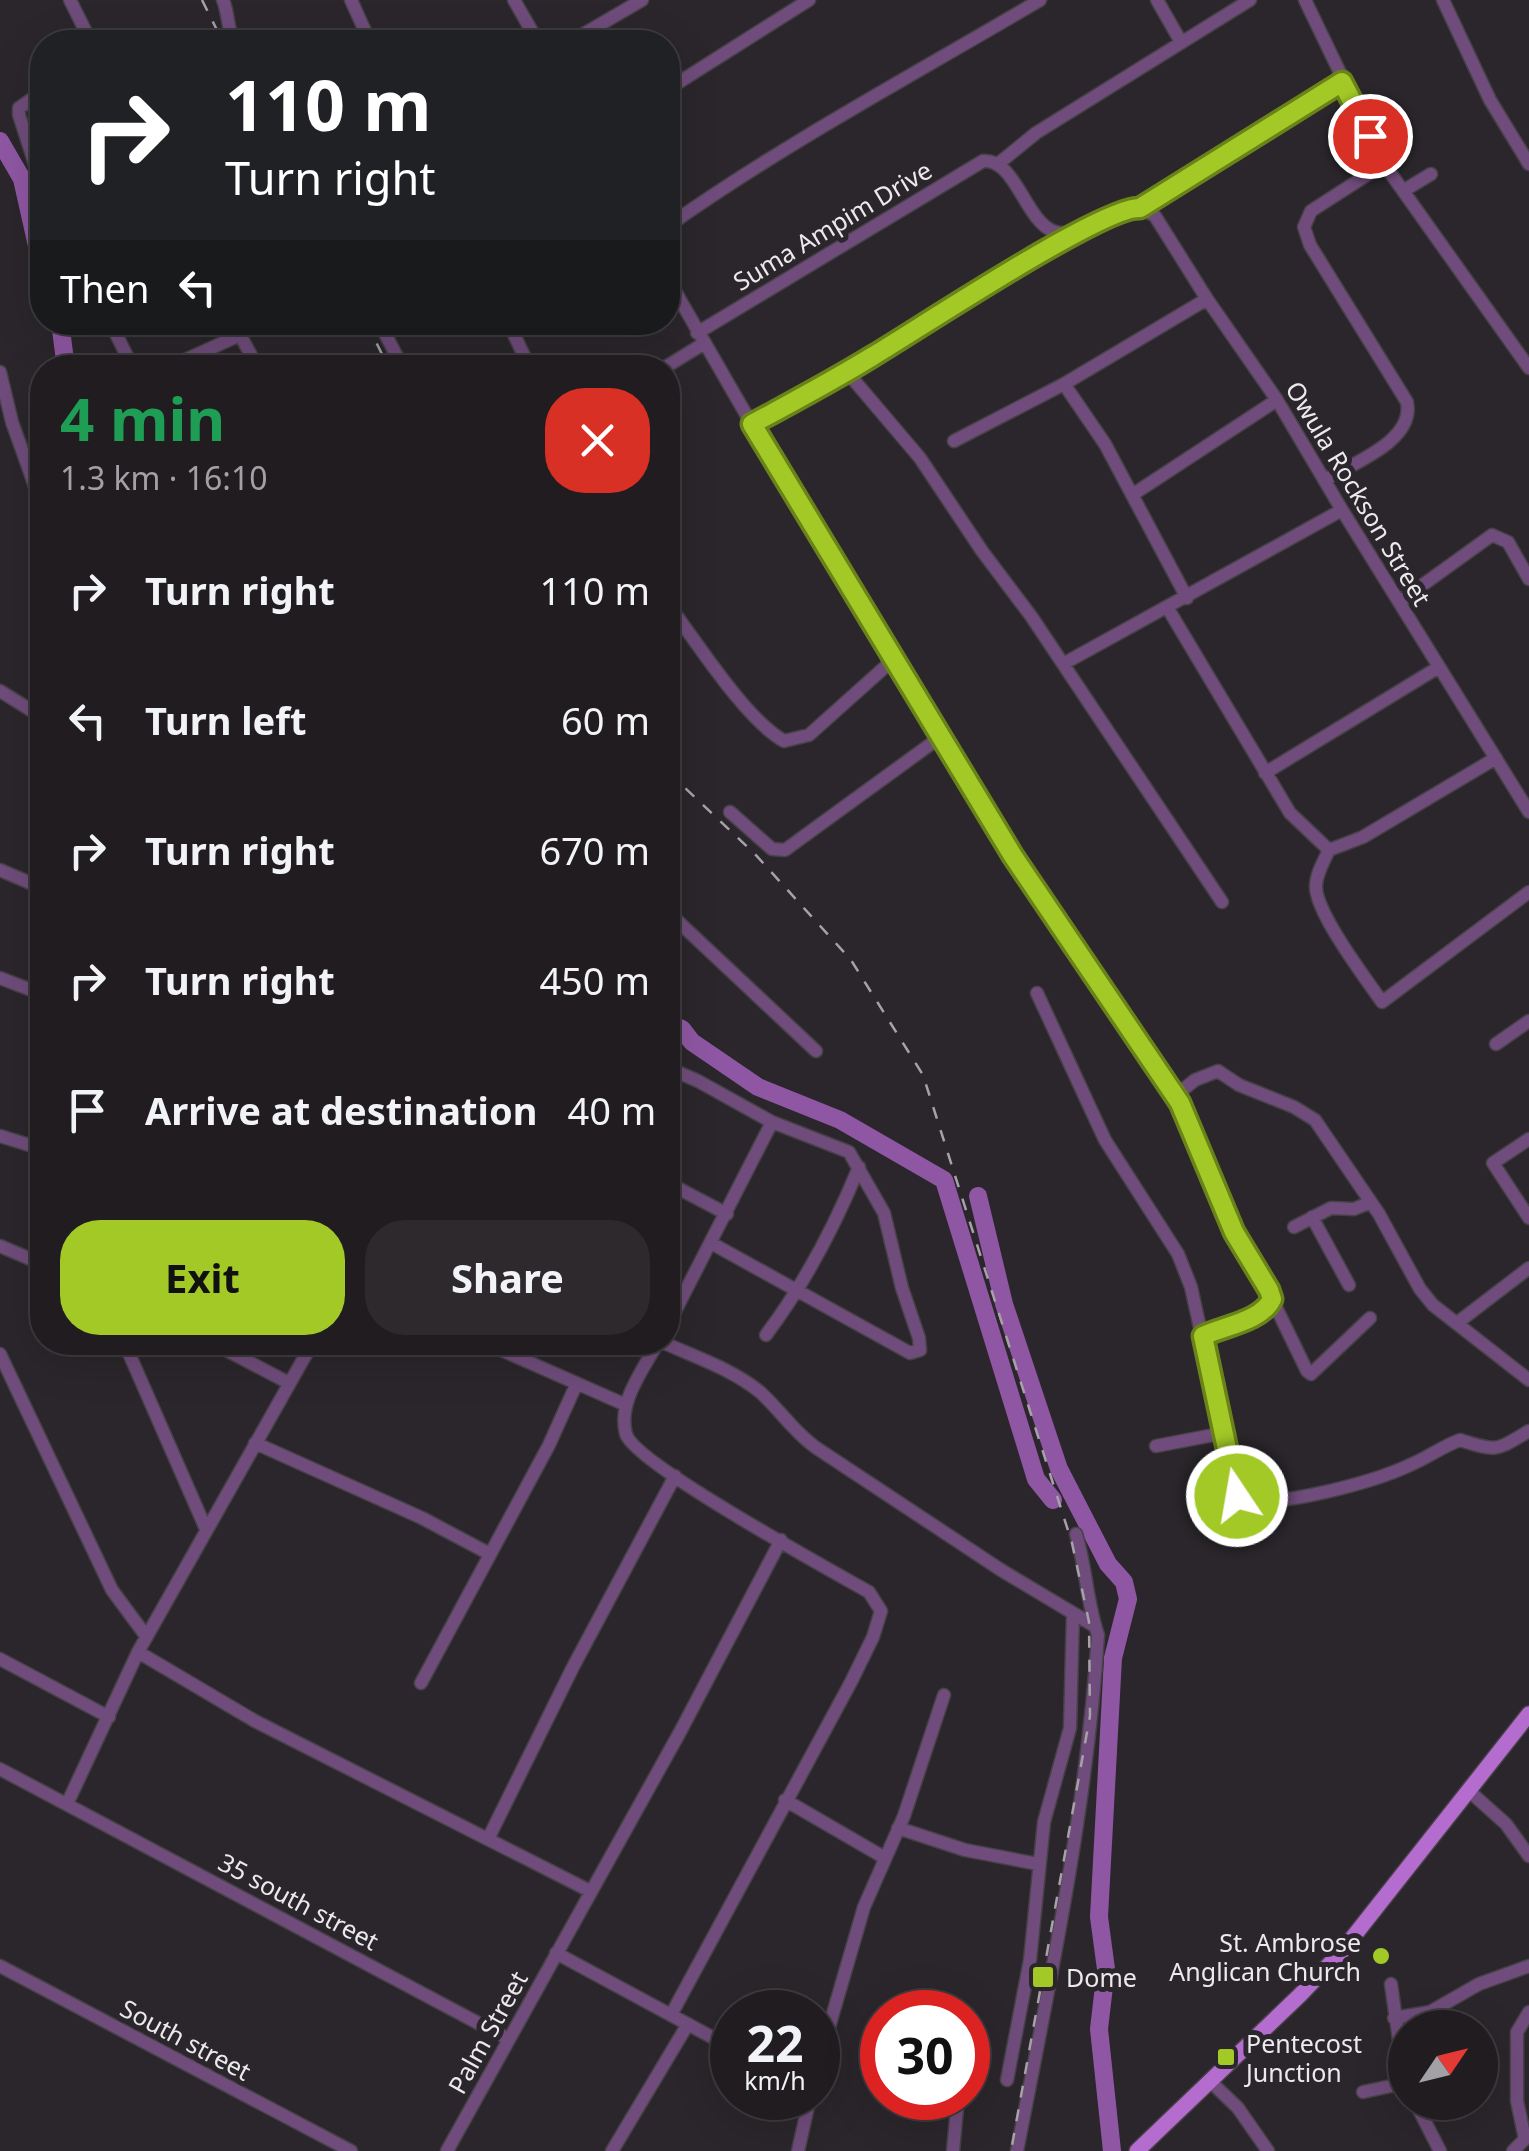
<!DOCTYPE html>
<meta charset="utf-8">
<style>
body{margin:0;font-family:"Noto Sans",sans-serif;background:#2d292d;color:#f1f3f6;height:100vh;display:flex;flex-direction:column;font-size:38px;white-space:nowrap}
*{box-sizing:border-box;margin:0}
p{font-size:32px;color:#a2a1a5}
.icon{flex:none;width:55px;height:55px;fill:none;stroke:currentColor;stroke-width:2;stroke-linecap:round;stroke-linejoin:round}
.map{position:relative;flex:1;overflow:hidden}
.sheet{position:absolute;left:30px;top:355px;width:650px;height:1000px;display:flex;flex-direction:column;background:#201c20;border-radius:40px;box-shadow:0 10px 40px #0002,0 0 0 2px #3d3a3e}
.sheet>*{flex:none}
.hud{position:absolute;left:30px;top:30px;width:650px;height:305px;border-radius:40px;box-shadow:0 10px 40px #0002,0 0 0 2px #3d3a3e;background:#202124;color:#fff;overflow:hidden}
.needle{width:65px;rotate:55deg}
.controls{position:absolute;left:1388px;top:2010px;display:grid;gap:20px}
.controls a{display:grid;place-items:center;width:110px;height:110px;border-radius:50%;background:#201c20;box-shadow:0 10px 40px #0002,0 0 0 2px #3d3a3e;font-size:50px}
.speed{position:absolute;left:710px;top:1990px;display:flex;gap:20px;font-size:50px;font-weight:700;text-align:center}
.speed>*{display:grid;place-content:center;width:130px;height:130px;border-radius:50%;background:#201c20;box-shadow:0 10px 40px #0002,0 0 0 2px #3d3a3e;line-height:1}
.speed small{font-size:25px;font-weight:400}
.speed .limit{border:15px solid #d22;background:#fff;color:#111}
.pin{position:absolute;display:grid;place-items:center;width:85px;height:85px;color:#fff;margin:-42px;border:5px solid #fff;border-radius:50%;box-shadow:0 2px 10px #0007}
.me{position:absolute;width:110px;margin:-55px;rotate:348deg;stroke-linejoin:round;filter:drop-shadow(0 0 8px #0008)}
.turn{display:flex;align-items:center;gap:35px;height:210px;padding:0 30px;font-size:45px}
.turn .icon{width:130px;height:130px;stroke-width:2.5}
.turn b{display:block;font-size:70px;line-height:85px}
.then{display:flex;align-items:center;height:95px;padding:0 30px;background:#0003;gap:20px;font-size:38px}
.round{display:grid;place-items:center;flex:none;width:105px;height:105px;border-radius:40px;background:#2d292d}
.head{display:flex;align-items:center;justify-content:space-between;height:170px;padding:0 30px}
h1{font-size:60px;font-weight:700;line-height:75px;color:#1e9e55}
.primary-button{display:flex;gap:20px;margin-top:auto;padding:20px 30px}
.primary-button a{flex:1;height:115px;border-radius:40px;background:#a3c927;color:#111;font-size:40px;font-weight:700;line-height:115px;text-align:center}
.primary-button a+a{background:#2d292d;color:#f1f3f6}
ul{padding:0;list-style:none}
li{display:flex;align-items:center;gap:30px;height:130px;padding:0 30px}
li div{flex:1}
li b{display:block;font-size:38px}
li em{font-style:normal}
.map>svg:first-child{display:block}
</style>
<div class="map">
<svg width="1529" height="2151" viewBox="0 0 1529 2151">
<rect width="100%" height="100%" fill="#2a262b"/>
<g fill="none" stroke-linecap="round" stroke-linejoin="round">
<path stroke="#8f57a3" stroke-width="2.5" d="M1069 1505 1075 1497"/>
<path stroke="#8f57a3" stroke-width="18" d="M0 141 22 179 42 268
M60 322 66 368
M668 1023 682 1029 692 1042 758 1087 840 1120 944 1180 1036 1479 1053 1500
M978 1196 1004 1304 1059 1469 1108 1564 1124 1582 1128 1599 1113 1658 1099 1917 1106 1969 1099 2029 1112 2151"/>
<defs>
<path id="minor" d="M70 0 91 42
M223 0C229 15 227 28 234 42
M351 0 370 42
M514 0 538 42
M1157 0 1181 42
M1305 0 1384 164 1529 368
M1443 0 1490 100 1529 164
M570 42 642 0
M673 86 809 0
M42 92 19 108V115L42 186
M998 164 1036 133 1250 0
M1403 191 1431 174
M1140 208 1155 216 1207 299 1277 400 1342 510 1529 812
M668 226C787 142 915 74 1040 0
M668 279 785 482 895 658 939 738 1013 856 1180 1103 1234 1232 1254 1261 1272 1299C1261 1321 1224 1326 1203 1336
M110 322 133 368
M233 322 258 368
M379 322 403 368
M508 322 530 368
M697 333 983 161C1015 158 1025 220 1053 231 1060 234 1068 234 1076 234
M167 368 240 335
M664 368 703 344
M0 372 12 422 42 506
M847 372 920 458 982 551 1031 616 1222 902
M1064 384 1105 444 1187 598
M753 424 847 372 1076 234 1119 210 1140 208 1342 82
M954 441 1064 384 1207 299
M1325 480C1353 463 1415 441 1407 402L1310 245 1304 227 1311 211 1384 164
M1132 495 1277 400
M1399 602 1492 535 1508 542 1529 579
M668 604C696 641 745 719 784 741L809 735 895 658
M1167 607 1290 813 1329 850 1363 837 1496 758
M1063 664 1342 510
M0 691 42 717
M1265 773 1439 667
M730 812 772 849 785 850 939 738
M1329 850C1324 861 1316 874 1316 886 1315 912 1366 979 1382 1002L1529 892
M0 870 42 888
M668 912 816 1051
M0 978 42 994
M1037 993 1105 1140 1178 1254 1191 1287 1235 1486 1240 1500C1278 1508 1374 1482 1410 1465 1427 1458 1443 1446 1460 1440 1498 1452 1495 1451 1529 1431
M1496 1044 1529 1021
M668 1068 698 1081 772 1122 849 1152 884 1213 902 1288 919 1338 920 1350 910 1353 711 1243
M1175 1096 1195 1080 1218 1071 1239 1085 1294 1107 1315 1120 1379 1214 1420 1289 1433 1305 1529 1380
M0 1136 42 1149
M1529 1139 1493 1163 1529 1218
M668 1183 727 1214
M1312 1217 1349 1285
M1294 1227 1331 1208 1354 1209 1371 1202
M0 1246 42 1264
M1272 1299 1307 1371 1311 1374 1370 1318
M1457 1323 1529 1268
M668 1325 772 1122
M766 1335C805 1283 834 1228 859 1167
M124 1342 206 1529
M211 1342 289 1383
M483 1342 626 1405
M658 1342C644 1369 617 1402 626 1434 634 1463 832 1571 869 1592L881 1611 873 1637 851 1682 671 2015
M662 1342C695 1357 732 1369 760 1392 780 1410 793 1431 815 1447L1001 1570 1093 1625
M0 1354 112 1590 146 1636
M255 1443 422 1518 488 1553
M1156 1446 1224 1433
M138 1652 255 1721 590 1891
M0 1659 109 1717
M421 1683 549 1445 576 1385
M0 1769 508 2039
M1468 1790 1506 1824 1529 1856
M785 1800 885 1858
M67 1804 138 1652 313 1342
M898 1828 965 1850 1038 1864
M489 1837 573 1667 675 1476
M556 1953 732 2048
M0 1966 351 2151
M1391 1984 1405 2082
M1394 2018 1430 2012 1479 1984 1529 1966
M818 2065 864 1907 904 1816 944 1695
M1007 2080 1030 1960 1044 1822 1070 1728 1073 1613
M1211 2082 1238 2108 1268 2151
M1363 2092 1405 2083
M1415 2102 1440 2151
M447 2151 680 1732 781 1540
M612 2151 688 2024
M798 2151 810 2098
M953 2151 958 2098
M1017 2151C1050 1981 1087 1808 1098 1635 1087 1603 1086 1567 1076 1534
M1513 2151 1525 2139 1517 2101V2032L1529 2012"/>
<path id="major" d="M1137 2151 1300 1995 1342 1951 1529 1714"/>
</defs>
<use href="#minor" stroke="#454146" stroke-width="15"/>
<use href="#major" stroke="#454146" stroke-width="18"/>
<use href="#minor" stroke="#6f4c7b" stroke-width="12"/>
<use href="#major" stroke="#b56ccf" stroke-width="15"/>
<path stroke="#a6a2a7" stroke-width="2.5" stroke-dasharray="12 12" stroke-linecap="butt" d="M202 0 223 42
M366 322 389 368
M668 772 754 853 851 960 923 1075 1072 1543 1089 1622 1090 1716 1011 2151"/>
</g>
<g fill="none" stroke-linecap="round" stroke-linejoin="round">
<defs>
<path id="route" d="M1237 1496 1203 1336C1224 1326 1262 1321 1272 1299L1269 1290 1234 1232 1180 1103 1013 856 752 424C793 402 834 380 873 356 917 330 1103 206 1140 208L1342 82 1370 136"/>
</defs>
<use href="#route" stroke="#6a8319" stroke-width="25"/>
<use href="#route" stroke="#a3c927" stroke-width="18"/>
</g>
<g fill="#a3c927" stroke="#2a262b" stroke-width="4">
<circle cx="1381" cy="1956" r="10"/>
<rect x="1031" y="1965" width="24" height="24" rx="5"/>
<rect x="1216" y="2047" width="20" height="20" rx="5"/>
</g>
<g text-anchor="middle" dominant-baseline="central" stroke-width="10" stroke-linejoin="round" paint-order="stroke">
<g font-size="25" fill="#ece9ed" stroke="#2a262b">
<text transform="translate(832 225) rotate(-31)">Suma Ampim Drive</text>
<text transform="translate(1359 493) rotate(59)">Owula Rockson Street</text>
<text transform="translate(299 1901) rotate(28)">35 south street</text>
<text transform="translate(487 2032) rotate(-61)">Palm Street</text>
<text transform="translate(186 2039) rotate(28)">South street</text>
</g>
<g font-size="25" fill="#ece9ed" stroke="#2a262b" text-anchor="start">
<text x="1361" y="1942" text-anchor="end">St. Ambrose<tspan x="1361" dy="29">Anglican Church</tspan></text>
<text x="1066" y="1977">Dome</text>
<text x="1246" y="2043">Pentecost<tspan x="1246" dy="29">Junction</tspan></text>
</g>
</g>
</svg>
<div class="controls">
<a><svg class="needle" viewBox="-14 -14 28 28"><path d="M0-13l5 13h-10z" fill="#e53935"/><path d="M0 13l5-13h-10z" fill="#a2a1a5"/></svg></a>
</div>
<div class="speed"><div>22<small>km/h</small></div><div class="limit">30</div></div>
<div class="pin" style="left:1370px;top:136px;background:#d93025"><svg class="icon" aria-label="arrive" viewBox="0 0 24 24"><path d="M6 21V4h12l-3 4 3 4H6"/></svg></div>
<svg class="me" style="left:1237px;top:1496px" viewBox="-20 -20 40 40"><circle r="17" fill="#a3c927" stroke="#fff" stroke-width="3"/><path d="M0-11L8 9 0 5-8 9z" fill="#fff"/></svg>
<div class="hud">
<div class="turn"><svg class="icon" aria-label="right" viewBox="0 0 24 24"><path d="M7 20v-9h11M14 6l5 5-5 5"/></svg><div><b>110 m</b>Turn right</div></div>
<div class="then">Then<svg class="icon" aria-label="left" viewBox="0 0 24 24"><path d="M17 20v-9H6M10 6l-5 5 5 5"/></svg></div>
</div>
<section class="sheet">
<div class="head"><div><h1>4 min</h1><p>1.3 km · 16:10</p></div><a class="round" style="background:#d93025;color:#fff"><svg class="icon" aria-label="close" viewBox="0 0 24 24"><path d="M6 6l12 12M18 6L6 18"/></svg></a></div>
<ul>
<li><svg class="icon" aria-label="right" viewBox="0 0 24 24"><path d="M7 20v-9h11M14 6l5 5-5 5"/></svg><div><b>Turn right</b></div><em>110 m</em></li>
<li><svg class="icon" aria-label="left" viewBox="0 0 24 24"><path d="M17 20v-9H6M10 6l-5 5 5 5"/></svg><div><b>Turn left</b></div><em>60 m</em></li>
<li><svg class="icon" aria-label="right" viewBox="0 0 24 24"><path d="M7 20v-9h11M14 6l5 5-5 5"/></svg><div><b>Turn right</b></div><em>670 m</em></li>
<li><svg class="icon" aria-label="right" viewBox="0 0 24 24"><path d="M7 20v-9h11M14 6l5 5-5 5"/></svg><div><b>Turn right</b></div><em>450 m</em></li>
<li><svg class="icon" aria-label="arrive" viewBox="0 0 24 24"><path d="M6 21V4h12l-3 4 3 4H6"/></svg><div><b>Arrive at destination</b></div><em>40 m</em></li>
</ul>
<div class="primary-button"><a>Exit</a><a>Share</a></div>
</section>
</div>
